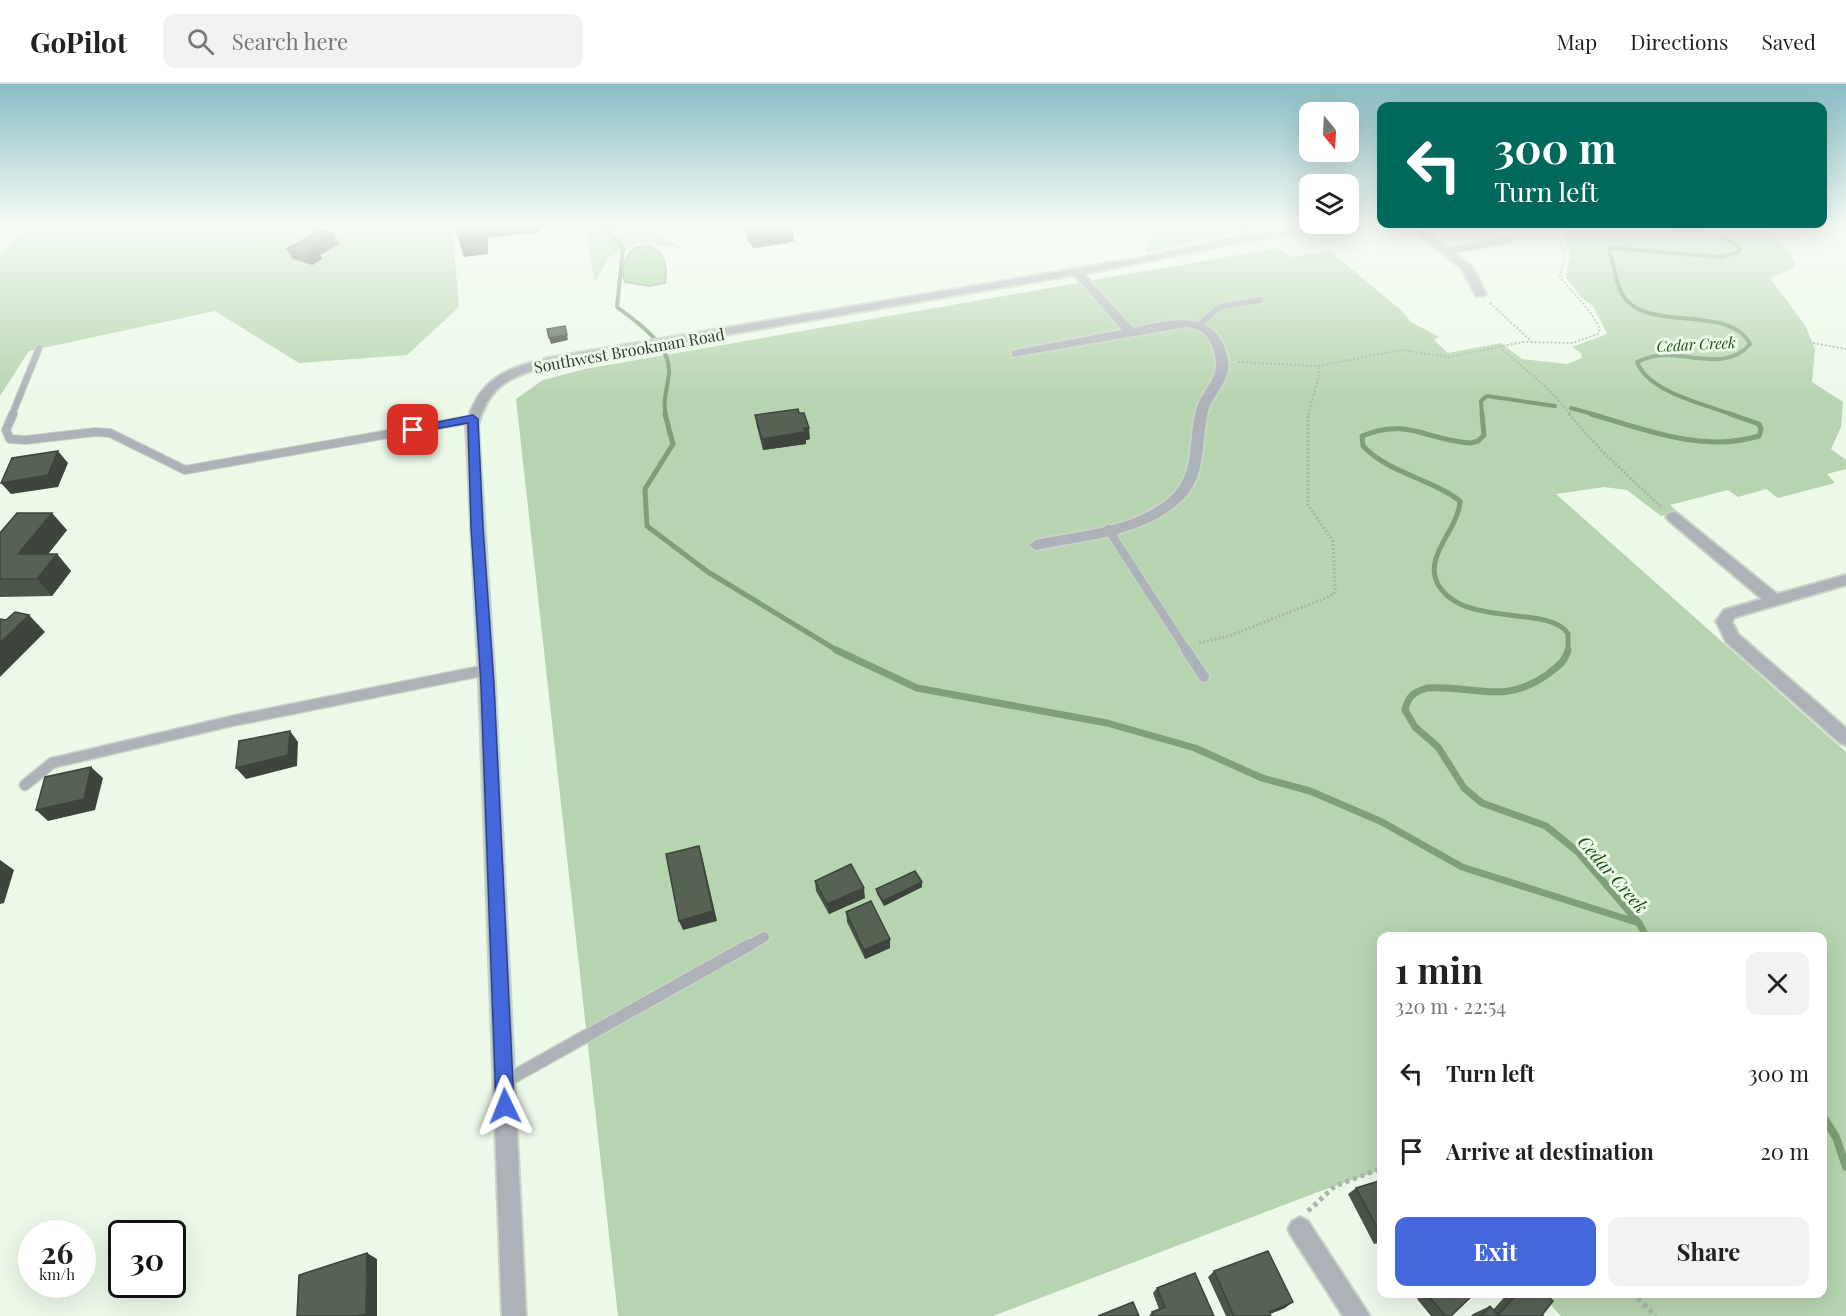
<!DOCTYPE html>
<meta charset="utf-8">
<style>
body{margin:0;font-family:"Playfair Display",serif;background:#f2f2f2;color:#222;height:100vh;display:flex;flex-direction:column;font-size:22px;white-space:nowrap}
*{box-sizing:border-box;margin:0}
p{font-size:20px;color:#767676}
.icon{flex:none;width:33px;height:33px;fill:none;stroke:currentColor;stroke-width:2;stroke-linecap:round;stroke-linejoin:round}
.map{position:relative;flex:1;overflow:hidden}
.sheet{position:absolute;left:1377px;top:848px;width:450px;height:366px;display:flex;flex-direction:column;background:#fff;border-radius:12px;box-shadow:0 6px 24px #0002}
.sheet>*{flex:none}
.hud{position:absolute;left:1377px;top:18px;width:450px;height:126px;border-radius:12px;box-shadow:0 6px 24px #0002;background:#00695c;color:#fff;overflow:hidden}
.needle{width:39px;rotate:162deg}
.tools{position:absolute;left:1299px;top:18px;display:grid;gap:12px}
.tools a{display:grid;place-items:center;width:60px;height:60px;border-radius:12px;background:#fff;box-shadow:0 6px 24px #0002;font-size:30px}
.speed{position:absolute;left:18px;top:1136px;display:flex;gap:12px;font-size:30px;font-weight:700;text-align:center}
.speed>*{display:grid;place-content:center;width:78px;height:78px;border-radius:50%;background:#fff;box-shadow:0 6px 24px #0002;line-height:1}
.speed small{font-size:15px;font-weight:400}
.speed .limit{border:3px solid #111;border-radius:9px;background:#fff;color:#111}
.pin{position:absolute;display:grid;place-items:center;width:51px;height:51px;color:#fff;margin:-26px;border-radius:12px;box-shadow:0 3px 9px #0006}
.me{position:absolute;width:66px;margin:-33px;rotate:358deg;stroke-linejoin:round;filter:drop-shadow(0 0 4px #0008)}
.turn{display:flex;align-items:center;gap:21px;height:126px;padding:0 18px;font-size:27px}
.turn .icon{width:78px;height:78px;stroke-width:2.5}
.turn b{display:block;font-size:42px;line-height:51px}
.round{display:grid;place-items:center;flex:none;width:63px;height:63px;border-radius:12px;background:#f2f2f2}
.head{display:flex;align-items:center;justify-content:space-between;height:102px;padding:0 18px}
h1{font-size:36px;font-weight:700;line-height:45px}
.cta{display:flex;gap:12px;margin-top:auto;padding:12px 18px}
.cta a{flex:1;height:69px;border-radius:12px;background:#4468db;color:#fff;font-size:24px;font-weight:700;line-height:69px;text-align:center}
.cta a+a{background:#f2f2f2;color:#222}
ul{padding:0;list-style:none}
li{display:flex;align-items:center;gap:18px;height:78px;padding:0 18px}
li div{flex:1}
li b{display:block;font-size:22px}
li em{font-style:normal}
header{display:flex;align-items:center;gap:36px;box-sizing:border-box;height:84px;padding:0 30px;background:#fff;border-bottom:2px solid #e0e0e0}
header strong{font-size:28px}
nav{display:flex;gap:33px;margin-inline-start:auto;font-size:21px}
.search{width:420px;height:54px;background:#f2f2f2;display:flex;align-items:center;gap:15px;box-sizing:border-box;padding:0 21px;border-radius:12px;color:#767676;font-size:22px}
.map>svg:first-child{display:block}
</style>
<header>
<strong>GoPilot</strong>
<div class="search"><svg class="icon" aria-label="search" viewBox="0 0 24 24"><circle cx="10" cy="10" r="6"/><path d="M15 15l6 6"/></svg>Search here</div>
<nav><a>Map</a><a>Directions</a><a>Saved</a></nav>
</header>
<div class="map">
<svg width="1846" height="1232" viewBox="0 0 1846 1232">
<rect width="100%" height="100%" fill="#ecf9e9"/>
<path fill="#b6d4af" d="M30 142H452L459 223 407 271 299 279 215 227 29 267 0 312V171Z
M584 142H659L656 149 682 164 639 159 609 173 595 198Z
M1155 142H1233L1239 147 1146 169Z
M1564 142H1773L1772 149 1792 172 1795 181 1788 187 1770 194 1805 241 1815 265 1812 298 1843 318 1841 343 1831 365 1846 376V385L1827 390 1835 399 1778 414 1766 405 1738 413 1728 406 1670 421 1678 428 1661 432 1627 406 1604 403 1556 410 1846 668V1232H1561L1540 1209H1822V852H1382L1381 1086 1318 1108 993 1232H618L516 315 543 296 585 285 1278 164 1290 173 1330 167 1402 227 1411 238 1439 253 1434 256 1448 269 1501 259 1522 275 1567 280 1582 274 1581 269 1572 263 1607 250 1593 222 1581 213 1566 194 1570 169 1563 148Z"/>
<path fill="#9ccb91" stroke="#7ea076" stroke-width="1.5" d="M650 162C665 169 668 183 665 199L649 202 625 198C619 185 626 172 635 163Z"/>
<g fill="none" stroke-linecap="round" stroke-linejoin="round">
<path stroke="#7ea076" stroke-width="4" d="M605 142 623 164 617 223C637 238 670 260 669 288 668 304 662 316 666 331
M1648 142C1680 149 1713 140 1740 164L1738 168 1721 173 1610 164 1609 168C1616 183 1615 203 1626 216 1654 247 1731 221 1750 260 1729 286 1693 271 1665 271 1655 271 1646 274 1637 278 1648 308 1706 321 1734 331
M1571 324 1596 331
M1482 331 1481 317 1487 312 1555 322"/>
<path stroke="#7ea076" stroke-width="5" d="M665 330 673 360 645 405 647 442 708 488 838 567
M1482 330 1484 351 1478 357 1471 359C1427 357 1409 333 1362 352L1363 362C1390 390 1430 394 1460 417 1459 446 1421 473 1439 502 1465 544 1552 521 1568 550V567
M1591 330C1646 346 1703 369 1759 352L1761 345 1759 340 1730 330"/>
<path stroke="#7ea076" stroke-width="7" d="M836 566 917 604 1107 639 1195 664 1262 694 1310 707 1382 738 1462 783 1639 839
M1568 566C1565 578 1558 582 1548 590 1503 622 1476 601 1427 604 1414 608 1408 612 1405 626L1415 643 1438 663 1464 704 1482 719 1546 742 1578 768 1639 839 1646 852"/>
<path stroke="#7ea076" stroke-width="8" d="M1822 1031 1836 1053 1846 1083"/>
<defs>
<path id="service-far3" d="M1240 142 1254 153
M1447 167 1508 156
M1199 241 1220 223 1260 216
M12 331 39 264"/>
<path id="service-far2" d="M13 330 6 346 10 355 26 356 95 348 110 349 185 386 473 335
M1108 445 1187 567"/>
<path id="service-far1" d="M1186 566 1204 593
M25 701 52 679 232 637 486 586
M746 863 764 853"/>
<path id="service" d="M504 998 749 861"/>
<path id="minor" d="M1319 142H1345L1340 145 1247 157 1084 190 1133 244C1164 238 1206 224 1223 260 1226 268 1230 277 1228 286 1225 302 1212 313 1208 327 1200 361 1208 395 1178 420 1140 453 1083 456 1036 466L1029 461 1036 456C1080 447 1135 444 1170 413 1196 390 1188 357 1196 327 1204 299 1226 293 1211 260 1206 248 1198 244 1186 243L1012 273V267L1016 266 1122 246 1074 191 550 281C511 293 489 299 478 342L495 601 526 1232H502L479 601 466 342C478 295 504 285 548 274L1139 174 1247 151Z
M1408 142H1419L1470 181 1477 191 1486 210 1484 212H1476L1462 185Z
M1673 428 1678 430 1777 510 1846 491V501L1743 531 1734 534 1732 538 1738 550 1846 644V661L1840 659 1726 558 1716 537 1724 526 1762 515 1668 436 1666 433 1668 430Z
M1300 1133 1308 1137 1370 1232H1343L1292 1153 1288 1145 1292 1137Z"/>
</defs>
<use href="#service-far3" stroke="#c8d3c5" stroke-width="8"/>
<use href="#service-far2" stroke="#c8d3c5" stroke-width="10"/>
<use href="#service-far1" stroke="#c8d3c5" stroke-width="13"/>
<use href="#service" stroke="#c8d3c5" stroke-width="15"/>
<use href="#minor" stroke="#c8d3c5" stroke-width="4"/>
<path stroke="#aab4a8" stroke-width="2" stroke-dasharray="2 2" stroke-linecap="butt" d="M1490 219 1532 258
M1813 259 1846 265
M1502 265 1548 305 1571 331
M1238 278 1318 282 1401 266 1448 273 1523 258 1572 259 1598 250 1600 245C1589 223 1575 212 1560 193L1565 170 1558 152 1559 142
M1308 331 1319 292 1318 282"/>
<path stroke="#aab4a8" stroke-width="3" stroke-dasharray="2 2" stroke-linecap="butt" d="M1569 330 1602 367 1662 424
M1199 559 1232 551 1333 511 1335 505 1333 457 1308 421V330"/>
<path stroke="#aab4a8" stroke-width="5" stroke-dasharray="4 4" stroke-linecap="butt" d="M1308 1127 1335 1102 1382 1084
M1632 1209 1656 1232"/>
<use href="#service-far3" stroke="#adb1b8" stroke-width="6"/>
<use href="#service-far2" stroke="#adb1b8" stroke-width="8"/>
<use href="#service-far1" stroke="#adb1b8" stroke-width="10"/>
<use href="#service" stroke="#adb1b8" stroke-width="12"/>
<use href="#minor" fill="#adb1b8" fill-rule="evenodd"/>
</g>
<path fill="#4b5449" d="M764 142H797L792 143 793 146 794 157 788 158V159L753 164 748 156 746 145Z
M339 160 320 171 322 175 312 181 293 175 287 165Z
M755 331 810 355 806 356V360L763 366 757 343Z
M67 446 48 470H57L71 487 52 512 0 513V449Z
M815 797 865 814 829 830 816 807Z
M922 803 884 822 877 810 876 805Z
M846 828 890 864 865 875 847 838Z
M1382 1096V1158L1374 1160 1348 1110 1356 1104Z
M1214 1187 1285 1224 1270 1230 1271 1232H1226L1208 1193Z
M1157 1204 1214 1232H1149L1152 1228 1159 1225 1153 1209Z
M1424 1209H1475L1451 1232H1431L1417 1215Z
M1508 1209H1545L1542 1231 1544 1232H1471L1473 1230 1490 1222 1493 1226Z"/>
<path fill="#3d453c" d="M481 142H539V148L488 154V170L464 173 457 151Z
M793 146 794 157 788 158V159L753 164 751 153Z
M334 150 339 160 320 171 322 175 312 181 306 170 311 162Z
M567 251 568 256 551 260 549 254Z
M804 344H809L810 355 806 356V360L763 366 762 355Z
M58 367 68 379 58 403 11 410 1 399Z
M52 429 67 446 34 488 18 470Z
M57 470 71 487 52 512 37 495Z
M29 531 45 548 0 593V559Z
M290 647 298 658 297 682 246 695 236 684Z
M91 683 103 694 95 726 48 737 36 726Z
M699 762 702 772 717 837 683 846 679 837Z
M0 776 14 786 4 819 0 820Z
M922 798V803L884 822 883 817Z
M864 804 865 814 829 830 827 820Z
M890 855V864L865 875 864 866Z
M367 1169 377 1175V1232H358Z
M1293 1218 1285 1224 1264 1232 1269 1228Z"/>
<path fill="#576255" stroke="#3d453c" stroke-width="1.5" d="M457 142H481V148L457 151Z
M764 142H791L793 146 786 147 787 149 751 153 746 145Z
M321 146 334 150 311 162 317 164 306 170 287 165Z
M565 242 567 251 549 254 547 245Z
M798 325 799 329H804L809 344H804L805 348 762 355 755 331Z
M58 367 48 391 1 399 12 374Z
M17 429H52L18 470H57L37 495H0V449Z
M15 528 29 531 0 559V535L6 536Z
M290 647 288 671 236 684 239 657Z
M91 683 84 715 36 726 45 693Z
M699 762 713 827 679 837 666 770Z
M851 780 864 804 827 820 815 797Z
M915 787 922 798 883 817 876 805Z
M871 817 890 855 864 866 846 828Z
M1382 1096V1153L1356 1104Z
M1268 1167 1293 1218 1269 1228 1271 1232H1234L1214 1187Z
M367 1169 366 1230 358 1232H297L299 1191Z
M1195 1189 1214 1232H1154L1152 1228 1165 1223 1157 1204Z
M1428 1209H1475L1451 1232H1445L1427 1210Z
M1518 1209H1545L1553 1217 1542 1231 1544 1232H1481L1490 1222 1498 1231Z
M1133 1218 1139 1232H1098Z"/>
<linearGradient id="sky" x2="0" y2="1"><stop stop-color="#89bdc5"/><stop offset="0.45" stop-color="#f6fcf5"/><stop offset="1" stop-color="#f6fcf5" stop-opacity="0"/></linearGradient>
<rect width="1846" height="314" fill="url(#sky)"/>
<path fill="#4468db" stroke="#2c448e" stroke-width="1.5" d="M473 331 478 335 483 444 494 601 514 1022 511 1028 505 1031 499 1028 496 1022 481 601 471 444 468 339 413 349 407 346 413 343Z"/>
<g text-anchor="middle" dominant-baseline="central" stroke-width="6" stroke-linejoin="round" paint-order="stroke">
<g font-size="15" font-style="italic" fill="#204c13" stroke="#ecf9e9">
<text transform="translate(1696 260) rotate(-3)">Cedar Creek</text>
</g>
<g font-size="16" fill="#373c36" stroke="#ecf9e9">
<text transform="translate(629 266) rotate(-10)">Southwest Brookman Road</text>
</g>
<g font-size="18" font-style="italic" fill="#204c13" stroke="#ecf9e9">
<text transform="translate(1613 790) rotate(49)">Cedar Creek</text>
</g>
</g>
</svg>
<div class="tools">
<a><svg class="needle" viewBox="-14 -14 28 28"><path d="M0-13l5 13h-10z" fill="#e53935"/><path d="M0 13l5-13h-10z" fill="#767676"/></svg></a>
<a><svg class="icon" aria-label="layers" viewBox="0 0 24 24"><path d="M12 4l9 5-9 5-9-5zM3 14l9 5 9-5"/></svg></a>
</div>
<div class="speed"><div>26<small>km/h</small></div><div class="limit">30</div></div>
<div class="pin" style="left:413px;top:346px;background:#d93025"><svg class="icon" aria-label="arrive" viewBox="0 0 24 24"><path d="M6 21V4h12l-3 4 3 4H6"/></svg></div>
<svg class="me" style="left:505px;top:1022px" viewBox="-20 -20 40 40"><path d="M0-17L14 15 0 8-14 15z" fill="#4468db" stroke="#fff" stroke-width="4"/></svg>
<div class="hud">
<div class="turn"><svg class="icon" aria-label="left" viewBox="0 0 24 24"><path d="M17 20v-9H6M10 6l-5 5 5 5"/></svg><div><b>300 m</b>Turn left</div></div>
</div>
<section class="sheet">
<div class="head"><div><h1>1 min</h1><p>320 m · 22:54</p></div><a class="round"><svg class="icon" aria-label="close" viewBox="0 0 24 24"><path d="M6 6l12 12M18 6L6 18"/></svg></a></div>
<ul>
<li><svg class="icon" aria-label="left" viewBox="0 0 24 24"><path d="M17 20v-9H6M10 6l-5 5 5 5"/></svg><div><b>Turn left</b></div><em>300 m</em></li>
<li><svg class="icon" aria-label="arrive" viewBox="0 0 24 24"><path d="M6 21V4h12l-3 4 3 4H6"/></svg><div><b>Arrive at destination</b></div><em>20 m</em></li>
</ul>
<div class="cta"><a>Exit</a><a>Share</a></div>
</section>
</div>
